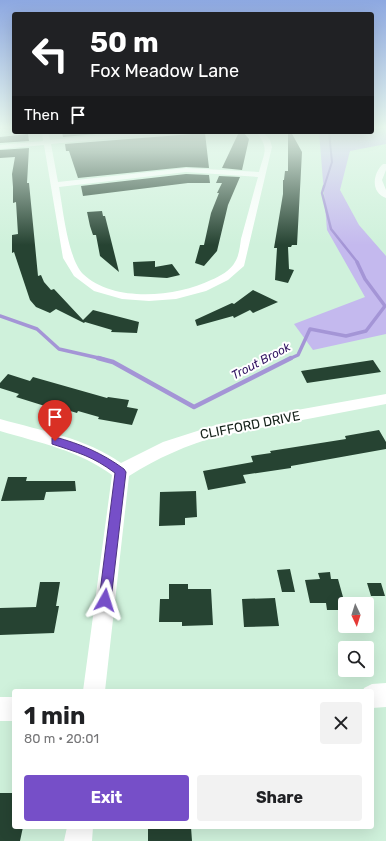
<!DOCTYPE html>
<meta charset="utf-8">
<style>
body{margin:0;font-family:Rubik,sans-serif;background:#f2f2f2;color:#202124;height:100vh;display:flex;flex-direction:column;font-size:15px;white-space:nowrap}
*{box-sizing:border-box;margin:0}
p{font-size:13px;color:#757577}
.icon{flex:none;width:22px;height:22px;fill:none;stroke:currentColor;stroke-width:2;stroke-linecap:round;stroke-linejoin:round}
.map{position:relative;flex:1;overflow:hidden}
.drawer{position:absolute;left:12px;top:689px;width:362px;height:140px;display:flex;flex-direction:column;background:#fff;border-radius:4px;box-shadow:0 4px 16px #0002}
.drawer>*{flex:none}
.top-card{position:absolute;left:12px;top:12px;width:362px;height:122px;border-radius:4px;box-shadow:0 4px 16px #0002;background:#202124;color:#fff;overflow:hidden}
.needle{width:26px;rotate:176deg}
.controls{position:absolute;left:338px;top:597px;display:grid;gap:8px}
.controls a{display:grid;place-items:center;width:36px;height:36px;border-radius:4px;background:#fff;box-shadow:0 4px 16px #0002;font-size:20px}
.pin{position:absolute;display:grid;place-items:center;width:34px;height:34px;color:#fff;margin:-41px -17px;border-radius:50% 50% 50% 0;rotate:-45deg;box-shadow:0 0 4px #0007}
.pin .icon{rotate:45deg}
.me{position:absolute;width:44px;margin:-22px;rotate:6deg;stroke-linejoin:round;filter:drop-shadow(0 0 3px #0008)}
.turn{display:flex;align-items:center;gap:14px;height:84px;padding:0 12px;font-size:18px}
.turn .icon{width:52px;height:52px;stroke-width:2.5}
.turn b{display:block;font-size:28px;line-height:34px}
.then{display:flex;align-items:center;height:38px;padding:0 12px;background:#0003;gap:8px;font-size:15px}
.round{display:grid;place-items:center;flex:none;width:42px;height:42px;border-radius:4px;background:#f2f2f2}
.headline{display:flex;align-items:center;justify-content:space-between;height:68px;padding:0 12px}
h1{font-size:24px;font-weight:700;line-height:30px}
.primary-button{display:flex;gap:8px;margin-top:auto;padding:8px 12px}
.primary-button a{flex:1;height:46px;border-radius:4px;background:#764fc8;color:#fff;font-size:16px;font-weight:700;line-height:46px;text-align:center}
.primary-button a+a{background:#f2f2f2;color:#202124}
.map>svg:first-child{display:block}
</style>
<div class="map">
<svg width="386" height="841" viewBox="0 0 386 841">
<rect width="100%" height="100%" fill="#cff1db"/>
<path fill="#c4b9ee" d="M372 127H386V144L350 151 340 190 359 225 386 256V334L313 350 294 324 365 297 327 230 319 132H372Z"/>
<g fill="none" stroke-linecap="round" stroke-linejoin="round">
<path stroke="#a495d6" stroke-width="2" d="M324 187 332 162 329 132"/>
<path stroke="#a495d6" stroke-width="2.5" d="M324 186 322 193 331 229 358 263"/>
<path stroke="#a495d6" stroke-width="3.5" d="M0 316 37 329 59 349 103 359
M289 359 298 355 310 329 346 336 366 331 385 306 365 279 357 262"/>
<path stroke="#a495d6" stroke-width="4.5" d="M98 358 113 362 194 407 291 358"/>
</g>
<path fill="#264332" d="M62 132H118L63 137Z
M239 132H243L249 139 242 170 222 168Z
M288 132H291L302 152 297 245H292L291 247H288L289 269 294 270 288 283 275 280 277 248H274L283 194V180H284L285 171H288Z
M205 133 209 168 186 167 78 178 69 151H66L65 144Z
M28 134 29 141 0 143V137Z
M29 148 27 183H29L38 276 41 275 44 282 51 290 54 289 83 320 93 310 139 322 137 333 111 332 112 330 85 322 84 323 56 309 50 313 36 307 30 300 14 252 12 253V235L18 234 16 202 13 203V187L12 174 15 157 0 158V150Z
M186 174 209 175 210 183H188L83 196 81 186Z
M219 176 240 177 228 205 217 251 204 266 195 263 200 245H204L211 213 219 193H217L222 183H216Z
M102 211 103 216H105L119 272 100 256 96 235H93L90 226 87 212Z
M155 261V267L172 264 180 275 167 278 134 276 133 262Z
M253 290 278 302 253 313 250 310 234 318 233 316 197 326 195 320 232 303 234 304Z
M373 360 381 372 307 383 301 371Z
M8 374 30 381 33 377 107 398 108 397 129 400 127 407 138 409 132 425 98 419 99 417 78 411 77 413 50 405 48 407 16 397 19 394 0 388V383Z
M379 430 386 442V449L291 466V468L243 475 246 483 208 490 203 471 253 462 251 456 271 453 270 451 346 439 345 436Z
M8 477H27L26 481H75L76 491 46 492 44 500 1 501Z
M196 491 197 517 185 518V525L159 526 160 492Z
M290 569 295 592H282L277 570Z
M330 572 331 579H338L343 597H345V610H327L326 603H310L305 580 320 579 318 573Z
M40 582H60L56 606H59L54 633 0 635V608L36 607Z
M367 583H381L385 596H371Z
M169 584H188V589H211L213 625 182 626V622H159L160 599H169Z
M275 598 279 626 244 627 242 599Z
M0 793H14V827H23L20 841H0Z
M148 827H191L192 841H148Z"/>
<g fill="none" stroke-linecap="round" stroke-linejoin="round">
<path fill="#fff" fill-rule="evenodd" d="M42 132H48L50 140 134 132H157L154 134 51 144 58 182 186 168 259 172C264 152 270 149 256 132H263L270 140 272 147 244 266 228 280 206 291 176 299 149 301 122 299 94 291 74 276 63 258 44 145 0 149V145L43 141ZM186 172 258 177C252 198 247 218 241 239 240 246 239 256 235 262 231 270 219 277 211 280 177 297 113 303 83 274 68 259 63 209 59 187Z
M383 164H386V170L382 180 386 190V198C370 192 373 173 383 164Z
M386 394V404L219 436C187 445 157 458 129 476L105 691H83L112 475C78 450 40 443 0 431V419C42 431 86 438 121 463L163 442 219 424Z
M386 683V707L372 708V691H363L364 688 372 684Z
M0 697H14V721H0Z
M67 827H93L92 841H64Z"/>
</g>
<linearGradient id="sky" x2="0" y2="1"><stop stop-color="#8da8e1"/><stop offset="0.52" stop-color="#e9f9ef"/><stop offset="1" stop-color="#e9f9ef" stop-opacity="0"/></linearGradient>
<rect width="386" height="245" fill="url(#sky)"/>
<path fill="#764fc8" stroke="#4d3382" d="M55 437C81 444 102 453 124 469L126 472 111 600 109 604 105 606 100 604 99 600 115 473C92 456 79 453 52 444V438Z"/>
<g text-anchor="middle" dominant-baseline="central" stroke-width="4" stroke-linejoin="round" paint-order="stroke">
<g font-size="12" font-style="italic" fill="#311461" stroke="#fff">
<text transform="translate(261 361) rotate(-28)">Trout Brook</text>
</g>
<g font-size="13" fill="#142119" stroke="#fff">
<text transform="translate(250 425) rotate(-11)">CLIFFORD DRIVE</text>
</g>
</g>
</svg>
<div class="controls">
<a><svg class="needle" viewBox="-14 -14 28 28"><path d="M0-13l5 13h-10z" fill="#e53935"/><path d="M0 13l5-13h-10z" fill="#757577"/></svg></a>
<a><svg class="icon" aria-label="search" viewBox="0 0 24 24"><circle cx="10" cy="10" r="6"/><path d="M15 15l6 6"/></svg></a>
</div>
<div class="pin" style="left:55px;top:441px;background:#d93025"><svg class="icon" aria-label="arrive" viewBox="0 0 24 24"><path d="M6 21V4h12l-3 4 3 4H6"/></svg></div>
<svg class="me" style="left:105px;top:600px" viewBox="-20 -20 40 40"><path d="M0-17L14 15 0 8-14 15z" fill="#764fc8" stroke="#fff" stroke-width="4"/></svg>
<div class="top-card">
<div class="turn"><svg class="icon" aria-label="left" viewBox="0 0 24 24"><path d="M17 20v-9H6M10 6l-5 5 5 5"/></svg><div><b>50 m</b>Fox Meadow Lane</div></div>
<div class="then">Then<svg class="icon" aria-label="arrive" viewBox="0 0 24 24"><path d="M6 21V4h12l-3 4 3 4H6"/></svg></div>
</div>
<section class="drawer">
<div class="headline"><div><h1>1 min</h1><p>80 m · 20:01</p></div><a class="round"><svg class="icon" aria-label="close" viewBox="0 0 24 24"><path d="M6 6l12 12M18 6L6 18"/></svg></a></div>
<div class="primary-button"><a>Exit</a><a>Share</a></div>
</section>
</div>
